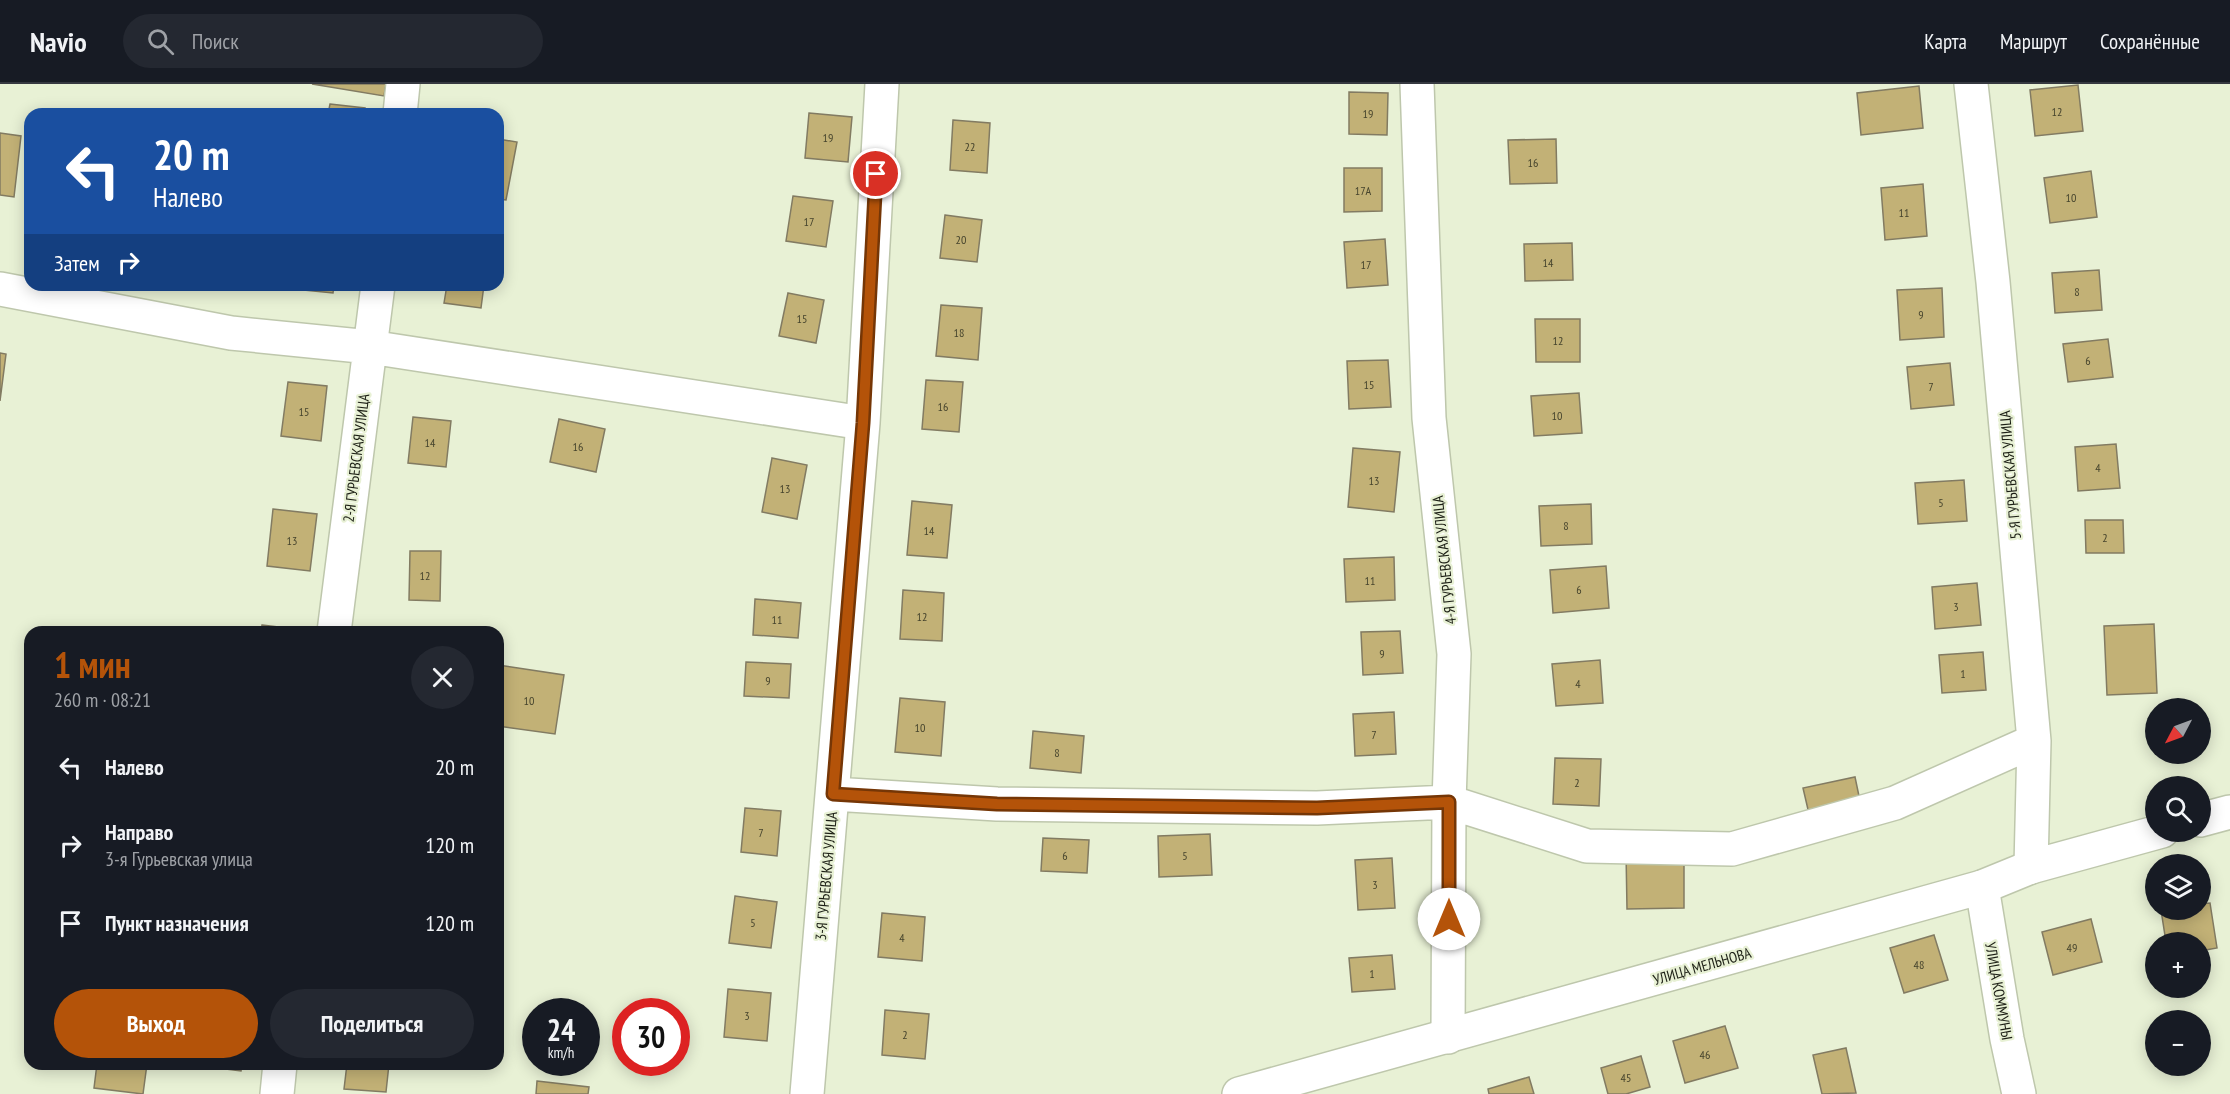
<!DOCTYPE html>
<html lang="ru">
<meta charset="utf-8">
<style>
body{margin:0;font-family:"PT Sans Narrow",sans-serif;background:#242831;color:#f1f3f6;height:100vh;display:flex;flex-direction:column;font-size:22px;white-space:nowrap}
*{box-sizing:border-box;margin:0}
p{font-size:20px;color:#9ea1a6}
.icon{flex:none;width:33px;height:33px;fill:none;stroke:currentColor;stroke-width:2;stroke-linecap:round;stroke-linejoin:round}
.map{position:relative;flex:1;overflow:hidden}
.side{position:absolute;left:24px;top:542px;width:480px;height:444px;display:flex;flex-direction:column;background:#171b24;border-radius:18px;box-shadow:0 3px 15px #0003}
.side>*{flex:none}
.guide{position:absolute;left:24px;top:24px;width:480px;height:183px;border-radius:18px;box-shadow:0 3px 15px #0003;background:#1a4fa0;color:#fff;overflow:hidden}
.needle{width:39px;rotate:229deg}
.controls{position:absolute;left:2145px;top:614px;display:grid;gap:12px}
.controls a{display:grid;place-items:center;width:66px;height:66px;border-radius:50%;background:#171b24;box-shadow:0 3px 15px #0003;font-size:30px}
.speed{position:absolute;left:522px;top:914px;display:flex;gap:12px;font-size:30px;font-weight:700;text-align:center}
.speed>*{display:grid;place-content:center;width:78px;height:78px;border-radius:50%;background:#171b24;box-shadow:0 3px 15px #0003;line-height:1}
.speed small{font-size:15px;font-weight:400}
.speed .limit{border:9px solid #d22;background:#fff;color:#111}
.pin{position:absolute;display:grid;place-items:center;width:51px;height:51px;color:#fff;margin:-26px;border:3px solid #fff;border-radius:50%;box-shadow:0 2px 6px #0007}
.me{position:absolute;width:66px;margin:-33px;rotate:0deg;stroke-linejoin:round;filter:drop-shadow(0 0 4px #0008)}
.turn{display:flex;align-items:center;gap:21px;height:126px;padding:0 30px;font-size:27px}
.turn .icon{width:78px;height:78px;stroke-width:2.5}
.turn b{display:block;font-size:42px;line-height:51px}
.then{display:flex;align-items:center;height:57px;padding:0 30px;background:#0003;gap:12px;font-size:22px}
.round{display:grid;place-items:center;flex:none;width:63px;height:63px;border-radius:32px;background:#242831}
.summary{display:flex;align-items:center;justify-content:space-between;height:102px;padding:0 30px}
h1{font-size:36px;font-weight:700;line-height:45px;color:#b45309}
.primary-button{display:flex;gap:12px;margin-top:auto;padding:12px 30px}
.primary-button a{flex:1;height:69px;border-radius:36px;background:#b45309;color:#fff;font-size:24px;font-weight:700;line-height:69px;text-align:center}
.primary-button a+a{background:#242831;color:#f1f3f6}
ul{padding:0;list-style:none}
li{display:flex;align-items:center;gap:18px;height:78px;padding:0 30px}
li div{flex:1}
li b{display:block;font-size:22px}
li em{font-style:normal}
header{display:flex;align-items:center;gap:36px;box-sizing:border-box;height:84px;padding:0 30px;background:#171b24;border-bottom:2px solid #363941}
header strong{font-size:28px}
nav{display:flex;gap:33px;margin-inline-start:auto;font-size:21px}
.search{width:420px;height:54px;background:#242831;display:flex;align-items:center;gap:15px;box-sizing:border-box;padding:0 21px;border-radius:33px;color:#9ea1a6;font-size:22px}
.map>svg:first-child{display:block}
</style>
<header>
<strong>Navio</strong>
<div class="search"><svg class="icon" aria-label="search" viewBox="0 0 24 24"><circle cx="10" cy="10" r="6"/><path d="M15 15l6 6"/></svg>Поиск</div>
<nav><a>Карта</a><a>Маршрут</a><a>Сохранённые</a></nav>
</header>
<div class="map">
<svg width="2230" height="1010" viewBox="0 0 2230 1010">
<rect width="100%" height="100%" fill="#e8f1d5"/>
<path fill="#c2b176" stroke="#827b62" stroke-width="1.5" d="M312 0H386L384 12Z
M2078 1 2083 47 2035 52 2030 6Z
M1919 2 1923 44 1861 51 1857 9Z
M1349 8 1388 9 1387 51 1349 50Z
M330 20 365 24 364 30H328Z
M809 29 852 33 848 78 805 74Z
M953 36 990 39 987 89 950 86Z
M0 49 21 52 14 113 0 111Z
M498 55 517 58 506 116 498 115Z
M1556 55 1557 99 1510 100 1508 56Z
M1344 84H1382V127L1344 128Z
M2091 87 2097 133 2050 139 2044 94Z
M1923 100 1927 152 1885 156 1881 104Z
M793 112 833 117 826 163 786 157Z
M945 131 982 136 977 178 940 174Z
M1385 155 1388 201 1347 204 1344 158Z
M1572 159 1573 196 1525 197 1524 160Z
M2099 186 2102 226 2055 229 2052 189Z
M294 201H334L333 209 294 205Z
M447 201H484L481 224 444 219Z
M1942 204 1944 253 1900 256 1897 206Z
M788 209 824 216 816 259 779 252Z
M941 221 982 224 978 276 936 272Z
M1535 235H1580V278H1536Z
M2108 255 2113 293 2068 298 2063 260Z
M0 269 6 270 0 317Z
M1388 276 1391 323 1349 325 1347 277Z
M1950 279 1954 321 1911 325 1907 283Z
M926 296 963 298 959 348 922 345Z
M288 298 327 302 321 357 281 352Z
M1579 309 1582 349 1534 352 1531 312Z
M413 333 451 337 446 383 408 379Z
M559 335 605 345 596 388 550 378Z
M2116 360 2120 404 2078 407 2075 363Z
M1353 364 1400 368 1394 428 1348 423Z
M772 374 807 381 797 435 762 428Z
M1964 396 1967 437 1918 440 1915 399Z
M912 417 952 421 947 474 907 471Z
M1591 420 1592 460 1541 462 1539 422Z
M273 425 317 430 310 487 267 482Z
M2085 436H2123L2124 469H2086Z
M410 467H441L440 517 409 516Z
M1394 473 1395 516 1346 518 1344 475Z
M1606 482 1609 524 1553 529 1550 486Z
M1977 499 1981 541 1935 545 1932 503Z
M903 506 944 509 942 557 900 555Z
M755 515 801 519 798 554 753 551Z
M2154 540 2157 609 2107 611 2104 542Z
M262 541 303 546V548H261Z
M1400 547 1403 589 1363 591 1361 548Z
M1983 568 1986 606 1942 609 1939 571Z
M1600 576 1603 619 1556 622 1552 580Z
M746 578 791 580 789 614 744 612Z
M498 581 564 591 555 650 498 642Z
M900 614 945 618 941 672 895 668Z
M1394 628 1396 670 1355 672 1353 630Z
M1033 647 1084 652 1081 689 1030 684Z
M1555 674 1601 675 1599 722 1553 720Z
M1855 693 1864 736 1813 747 1803 704Z
M745 724 781 727 777 772 741 768Z
M1210 750 1212 791 1159 793 1158 752Z
M1043 754 1089 756 1087 789 1041 787Z
M1684 767V824L1627 825 1626 768Z
M1392 774 1395 824 1358 826 1355 776Z
M735 812 777 818 771 864 729 859Z
M2210 819 2217 864 2200 867V858H2166L2161 826 2200 825V820Z
M882 829 925 833 922 877 878 873Z
M2091 835 2102 878 2053 891 2042 848Z
M1934 851 1948 896 1904 909 1890 864Z
M1392 871 1395 905 1352 908 1349 874Z
M728 905 771 909 767 957 724 953Z
M885 926 929 930 925 975 882 971Z
M1725 942 1738 984 1685 999 1673 957Z
M1846 964 1856 1009 1822 1010 1813 971Z
M1641 972 1650 1003 1626 1010H1608L1601 984Z
M97 980H147L143 1010 94 1004Z
M202 980H242L241 987 202 982Z
M347 980H389L386 1008 344 1005Z
M1529 993 1534 1010H1489L1488 1005Z
M537 997 589 1003 588 1010H536Z"/>
<g fill="none" stroke-linecap="round" stroke-linejoin="round">
<defs>
<path id="minor" d="M1417 0 1429 334 1454 570 1449 718 1448 953
M1971 0 1993 198 2034 657 2031 783
M400 30 403 0
M0 205 231 249 370 263 863 339
M334 548 378 201
M833 710 997 720 1317 724 1449 718 1587 762 1732 765 1895 719 2034 657
M1982 803 2007 955 2019 1010
M277 1010 280 980
M807 1010 863 339 882 0"/>
<path id="major" d="M2200 736 2230 728
M1239 1010 1982 803 2031 783 2162 747"/>
</defs>
<use href="#minor" stroke="#bec7ac" stroke-width="36"/>
<use href="#major" stroke="#bec7ac" stroke-width="36"/>
<use href="#minor" stroke="#fff" stroke-width="33"/>
<use href="#major" stroke="#fff" stroke-width="33"/>
</g>
<g fill="none" stroke-linecap="round" stroke-linejoin="round">
<defs>
<path id="route" d="M876 90 863 339 833 710 997 720 1317 724 1449 718V835"/>
</defs>
<use href="#route" stroke="#753606" stroke-width="15"/>
<use href="#route" stroke="#b45309" stroke-width="10"/>
</g>
<g text-anchor="middle" dominant-baseline="central" stroke-width="4.5" stroke-linejoin="round" paint-order="stroke">
<g font-size="12" fill="#46442d">
<text x="2057" y="27">12</text>
<text x="1368" y="29">19</text>
<text x="828" y="53">19</text>
<text x="970" y="62">22</text>
<text x="1533" y="78">16</text>
<text x="1363" y="106">17А</text>
<text x="2071" y="113">10</text>
<text x="1904" y="128">11</text>
<text x="809" y="137">17</text>
<text x="961" y="155">20</text>
<text x="1548" y="178">14</text>
<text x="1366" y="180">17</text>
<text x="2077" y="207">8</text>
<text x="1921" y="230">9</text>
<text x="802" y="234">15</text>
<text x="959" y="248">18</text>
<text x="1558" y="256">12</text>
<text x="2088" y="276">6</text>
<text x="1369" y="300">15</text>
<text x="1931" y="302">7</text>
<text x="943" y="322">16</text>
<text x="304" y="327">15</text>
<text x="1557" y="331">10</text>
<text x="430" y="358">14</text>
<text x="578" y="362">16</text>
<text x="2098" y="383">4</text>
<text x="1374" y="396">13</text>
<text x="785" y="404">13</text>
<text x="1941" y="418">5</text>
<text x="1566" y="441">8</text>
<text x="929" y="446">14</text>
<text x="2105" y="453">2</text>
<text x="292" y="456">13</text>
<text x="425" y="491">12</text>
<text x="1370" y="496">11</text>
<text x="1579" y="505">6</text>
<text x="1956" y="522">3</text>
<text x="922" y="532">12</text>
<text x="777" y="535">11</text>
<text x="1382" y="569">9</text>
<text x="1963" y="589">1</text>
<text x="768" y="596">9</text>
<text x="1578" y="599">4</text>
<text x="529" y="616">10</text>
<text x="920" y="643">10</text>
<text x="1374" y="650">7</text>
<text x="1057" y="668">8</text>
<text x="1577" y="698">2</text>
<text x="761" y="748">7</text>
<text x="1065" y="771">6</text>
<text x="1185" y="771">5</text>
<text x="1375" y="800">3</text>
<text x="753" y="838">5</text>
<text x="902" y="853">4</text>
<text x="2072" y="863">49</text>
<text x="1919" y="880">48</text>
<text x="1372" y="889">1</text>
<text x="747" y="931">3</text>
<text x="905" y="950">2</text>
<text x="1705" y="970">46</text>
<text x="1626" y="993">45</text>
</g>
<g font-size="15" fill="#1c1f15" stroke="#e8f1d5">
<text transform="translate(356 374) rotate(-83)">2-Я ГУРЬЕВСКАЯ УЛИЦА</text>
<text transform="translate(2010 391) rotate(-95)">5-Я ГУРЬЕВСКАЯ УЛИЦА</text>
<text transform="translate(1444 476) rotate(-96)">4-Я ГУРЬЕВСКАЯ УЛИЦА</text>
<text transform="translate(826 792) rotate(-85)">3-Я ГУРЬЕВСКАЯ УЛИЦА</text>
<text transform="translate(1702 882) rotate(-16)">УЛИЦА МЕЛЬНОВА</text>
<text transform="translate(1999 907) rotate(80)">УЛИЦА КОММУНЫ</text>
</g>
</g>
</svg>
<div class="controls">
<a><svg class="needle" viewBox="-14 -14 28 28"><path d="M0-13l5 13h-10z" fill="#e53935"/><path d="M0 13l5-13h-10z" fill="#9ea1a6"/></svg></a>
<a><svg class="icon" aria-label="search" viewBox="0 0 24 24"><circle cx="10" cy="10" r="6"/><path d="M15 15l6 6"/></svg></a>
<a><svg class="icon" aria-label="layers" viewBox="0 0 24 24"><path d="M12 4l9 5-9 5-9-5zM3 14l9 5 9-5"/></svg></a>
<a>+</a>
<a>−</a>
</div>
<div class="speed"><div>24<small>km/h</small></div><div class="limit">30</div></div>
<div class="pin" style="left:876px;top:90px;background:#d93025"><svg class="icon" aria-label="arrive" viewBox="0 0 24 24"><path d="M6 21V4h12l-3 4 3 4H6"/></svg></div>
<svg class="me" style="left:1449px;top:835px" viewBox="-20 -20 40 40"><circle r="19" fill="#fff"/><path d="M0-13L10 11 0 6-10 11z" fill="#b45309"/></svg>
<div class="guide">
<div class="turn"><svg class="icon" aria-label="left" viewBox="0 0 24 24"><path d="M17 20v-9H6M10 6l-5 5 5 5"/></svg><div><b>20 m</b>Налево</div></div>
<div class="then">Затем<svg class="icon" aria-label="right" viewBox="0 0 24 24"><path d="M7 20v-9h11M14 6l5 5-5 5"/></svg></div>
</div>
<section class="side">
<div class="summary"><div><h1>1 мин</h1><p>260 m · 08:21</p></div><a class="round"><svg class="icon" aria-label="close" viewBox="0 0 24 24"><path d="M6 6l12 12M18 6L6 18"/></svg></a></div>
<ul>
<li><svg class="icon" aria-label="left" viewBox="0 0 24 24"><path d="M17 20v-9H6M10 6l-5 5 5 5"/></svg><div><b>Налево</b></div><em>20 m</em></li>
<li><svg class="icon" aria-label="right" viewBox="0 0 24 24"><path d="M7 20v-9h11M14 6l5 5-5 5"/></svg><div><b>Направо</b><p>3-я Гурьевская улица</p></div><em>120 m</em></li>
<li><svg class="icon" aria-label="arrive" viewBox="0 0 24 24"><path d="M6 21V4h12l-3 4 3 4H6"/></svg><div><b>Пункт назначения</b></div><em>120 m</em></li>
</ul>
<div class="primary-button"><a>Выход</a><a>Поделиться</a></div>
</section>
</div>
